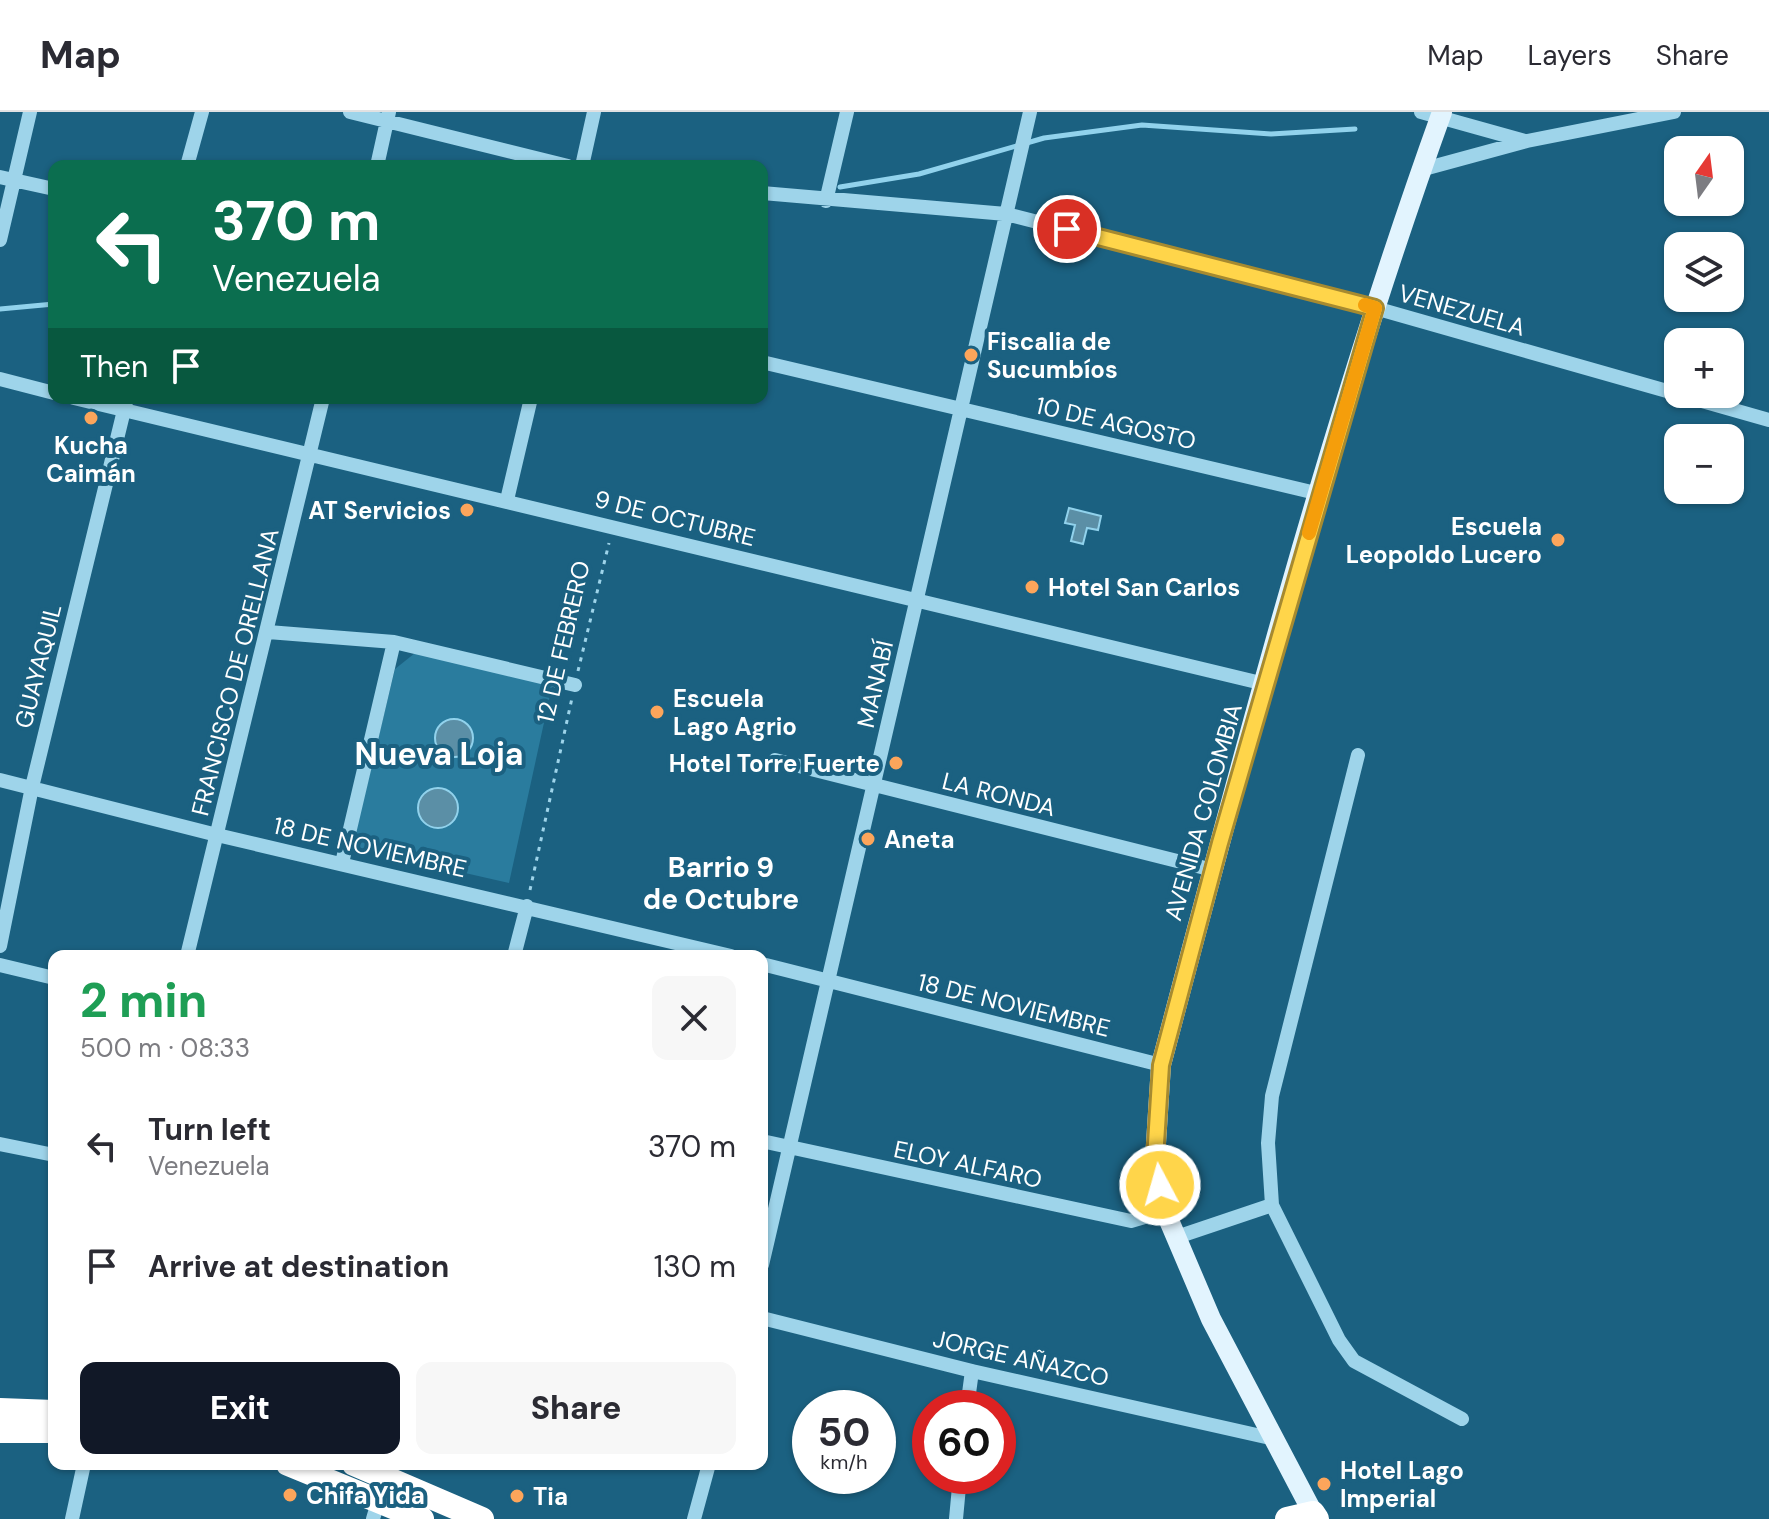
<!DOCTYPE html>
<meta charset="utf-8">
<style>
body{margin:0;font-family:"DM Sans",sans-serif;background:#f7f7f7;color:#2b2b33;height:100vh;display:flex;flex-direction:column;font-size:30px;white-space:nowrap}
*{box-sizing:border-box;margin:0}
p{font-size:26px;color:#7c7c81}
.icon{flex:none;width:44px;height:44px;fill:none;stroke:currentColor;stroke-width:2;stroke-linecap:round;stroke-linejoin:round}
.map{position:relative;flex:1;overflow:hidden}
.side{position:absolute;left:48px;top:838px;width:720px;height:520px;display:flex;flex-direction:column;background:#fff;border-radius:16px;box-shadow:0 2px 6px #0004}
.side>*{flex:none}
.hud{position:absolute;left:48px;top:48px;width:720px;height:244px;border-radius:16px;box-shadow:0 2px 6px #0004;background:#0b6e4f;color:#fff;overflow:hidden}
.needle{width:52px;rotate:14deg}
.controls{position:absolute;left:1664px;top:24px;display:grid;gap:16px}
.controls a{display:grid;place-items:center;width:80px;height:80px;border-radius:16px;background:#fff;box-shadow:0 2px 6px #0004;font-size:40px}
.speed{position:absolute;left:792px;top:1278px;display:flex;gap:16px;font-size:40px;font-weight:700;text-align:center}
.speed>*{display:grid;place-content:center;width:104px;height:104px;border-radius:50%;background:#fff;box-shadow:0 2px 6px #0004;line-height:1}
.speed small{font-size:20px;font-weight:400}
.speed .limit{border:12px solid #d22;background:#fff;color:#111}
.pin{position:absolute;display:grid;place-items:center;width:68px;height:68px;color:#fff;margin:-34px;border:4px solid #fff;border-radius:50%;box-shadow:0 2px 8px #0007}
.me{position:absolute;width:88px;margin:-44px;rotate:354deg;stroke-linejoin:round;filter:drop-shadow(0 0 6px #0008)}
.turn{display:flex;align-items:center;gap:28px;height:168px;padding:0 32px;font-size:36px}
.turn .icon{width:104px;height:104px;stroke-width:2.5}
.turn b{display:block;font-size:56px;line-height:68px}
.then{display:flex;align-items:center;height:76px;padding:0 32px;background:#0003;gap:16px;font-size:30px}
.round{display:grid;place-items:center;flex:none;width:84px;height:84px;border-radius:16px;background:#f7f7f7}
.summary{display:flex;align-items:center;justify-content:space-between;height:136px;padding:0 32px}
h1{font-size:48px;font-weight:800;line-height:60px;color:#1e9e55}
.action{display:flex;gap:16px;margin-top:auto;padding:16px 32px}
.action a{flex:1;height:92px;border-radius:16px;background:#111827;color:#fff;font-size:32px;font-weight:800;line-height:92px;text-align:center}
.action a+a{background:#f7f7f7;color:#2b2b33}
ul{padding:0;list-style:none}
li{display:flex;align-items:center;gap:24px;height:120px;padding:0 32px}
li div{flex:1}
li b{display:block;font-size:30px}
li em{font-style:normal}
header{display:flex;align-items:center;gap:48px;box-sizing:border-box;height:112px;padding:0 40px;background:#fff;border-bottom:2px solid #e1e1e2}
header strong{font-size:38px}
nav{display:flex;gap:44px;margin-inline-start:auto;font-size:28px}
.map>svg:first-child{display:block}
</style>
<header>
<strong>Map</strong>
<nav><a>Map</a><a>Layers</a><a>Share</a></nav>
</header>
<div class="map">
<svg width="1769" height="1407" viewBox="0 0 1769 1407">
<rect width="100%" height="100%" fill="#1b6181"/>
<path fill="#2a7c9e" d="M415 541 552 574 509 771 364 738 353 731 395 557Z"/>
<path fill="#5b8fa6" stroke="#91d2ec" stroke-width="2" d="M1069 396 1101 404 1098 418 1087 416 1083 432 1071 429 1075 413 1065 411Z
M435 626a19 19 0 1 1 38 0a19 19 0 1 1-38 0Z
M418 696a20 20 0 1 1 40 0a20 20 0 1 1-40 0Z"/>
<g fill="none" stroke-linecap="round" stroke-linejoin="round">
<path stroke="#91d2ec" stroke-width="5" d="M840 75 919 62 1044 26 1142 13 1271 22 1355 17
M0 197 54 192"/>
<path stroke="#9ed4ea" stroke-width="3" stroke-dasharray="4 6" stroke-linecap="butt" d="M578 559 609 431
M530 778 572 586"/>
<path stroke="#9ed4ea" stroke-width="14" d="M350 0 568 54
M1421 0 1525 29
M187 54 202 0
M377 54 389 0
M582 54 594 0
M1424 57 1527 29 1674 0
M0 65 54 77
M762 81 1006 102 1375 196 1769 308
M826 89 847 0
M0 128 30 0
M762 250 1320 382
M0 267 54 281
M74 286 1265 572
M507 388 531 286
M268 520 394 530 575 573
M1358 643 1272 984 1268 1031 1272 1093 1339 1228 1354 1249 1462 1307
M775 648 1213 758
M0 668 217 723 731 844
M342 751 394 530
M0 834 32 675 127 286
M187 844 323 286
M514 844 527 794
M762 852 1161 953
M0 853 54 866
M762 1029 1131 1109 1165 1099
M0 1032 54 1043
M1174 1126 1272 1093
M762 1153 1030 0
M762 1206 972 1259 1270 1326
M967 1296 972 1259
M72 1407 84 1352
M373 1407 389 1352
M694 1407 709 1352
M956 1407 960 1364"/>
<path stroke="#e2f4fe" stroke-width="20" d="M1313 1401 1211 1207 1165 1099 1155 1047 1161 953C1245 634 1330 311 1442 0"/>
<path stroke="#fff" stroke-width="24" d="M0 1298 54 1300
M0 1319H54
M288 1352 422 1407
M354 1352 482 1407
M1287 1407 1313 1401 1317 1407"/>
</g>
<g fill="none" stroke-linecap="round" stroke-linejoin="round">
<defs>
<path id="route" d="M1067 117 1375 196 1220 731 1161 953 1155 1047 1160 1073"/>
</defs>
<use href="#route" stroke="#a68a30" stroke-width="20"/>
<use href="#route" stroke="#ffd54a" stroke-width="14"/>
<path stroke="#f59e0b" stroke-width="14" d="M1309 421 1375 196 1365 193"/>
</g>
<g fill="#fca55b" stroke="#1b6181" stroke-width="3">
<circle cx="971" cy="243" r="8"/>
<circle cx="91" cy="306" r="8"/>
<circle cx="467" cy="398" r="8"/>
<circle cx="1558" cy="428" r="8"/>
<circle cx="1032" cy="475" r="8"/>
<circle cx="657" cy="600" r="8"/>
<circle cx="896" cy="651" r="8"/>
<circle cx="868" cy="727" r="8"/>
<circle cx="1324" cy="1372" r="8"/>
<circle cx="290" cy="1383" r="8"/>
<circle cx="517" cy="1384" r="8"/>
</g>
<g text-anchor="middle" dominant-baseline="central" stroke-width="8" stroke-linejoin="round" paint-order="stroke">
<g font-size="24" fill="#fff" stroke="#1b6181">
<text transform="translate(1462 198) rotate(16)">VENEZUELA</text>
<text transform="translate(1116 311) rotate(13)">10 DE AGOSTO</text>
<text transform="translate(675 406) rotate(14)">9 DE OCTUBRE</text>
<text transform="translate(563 530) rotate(-77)">12 DE FEBRERO</text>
<text transform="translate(38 554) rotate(-76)">GUAYAQUIL</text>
<text transform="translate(235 560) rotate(-76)">FRANCISCO DE ORELLANA</text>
<text transform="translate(875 572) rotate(-77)">MANABÍ</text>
<text transform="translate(999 682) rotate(14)">LA RONDA</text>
<text transform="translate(1203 700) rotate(-74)">AVENIDA COLOMBIA</text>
<text transform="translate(370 735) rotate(13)">18 DE NOVIEMBRE</text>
<text transform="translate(1014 893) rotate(14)">18 DE NOVIEMBRE</text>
<text transform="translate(968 1052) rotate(12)">ELOY ALFARO</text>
<text transform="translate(1021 1246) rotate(13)">JORGE AÑAZCO</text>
</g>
<g font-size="24" font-weight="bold" fill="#fff" stroke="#1b6181" text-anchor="start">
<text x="987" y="229">Fiscalia de<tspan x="987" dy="28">Sucumbíos</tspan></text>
<text x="91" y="333" text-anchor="middle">Kucha<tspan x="91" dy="28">Caimán</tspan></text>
<text x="451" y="398" text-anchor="end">AT Servicios</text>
<text x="1542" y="414" text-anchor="end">Escuela<tspan x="1542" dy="28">Leopoldo Lucero</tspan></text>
<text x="1048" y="475">Hotel San Carlos</text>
<text x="673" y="586">Escuela<tspan x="673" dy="28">Lago Agrio</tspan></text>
<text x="880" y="651" text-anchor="end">Hotel Torre Fuerte</text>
<text x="884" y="727">Aneta</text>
<text x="1340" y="1358">Hotel Lago<tspan x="1340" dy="28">Imperial</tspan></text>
<text x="306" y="1383">Chifa Yida</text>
<text x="533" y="1384">Tia</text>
</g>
<g font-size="28" font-weight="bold" fill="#fff" stroke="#1b6181">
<text x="721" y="755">Barrio 9<tspan x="721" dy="32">de Octubre</tspan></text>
</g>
<g font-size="32" font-weight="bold" fill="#fff" stroke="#1b6181">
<text x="439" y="642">Nueva Loja</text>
</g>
</g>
</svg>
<div class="controls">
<a><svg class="needle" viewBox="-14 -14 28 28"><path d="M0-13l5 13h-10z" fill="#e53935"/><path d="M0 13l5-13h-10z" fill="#7c7c81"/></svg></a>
<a><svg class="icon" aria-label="layers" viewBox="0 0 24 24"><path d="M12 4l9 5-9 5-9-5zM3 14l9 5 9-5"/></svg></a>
<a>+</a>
<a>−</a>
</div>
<div class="speed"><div>50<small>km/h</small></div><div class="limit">60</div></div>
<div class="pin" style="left:1067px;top:117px;background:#d93025"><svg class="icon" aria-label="arrive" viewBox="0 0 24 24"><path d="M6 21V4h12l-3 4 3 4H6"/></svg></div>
<svg class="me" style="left:1160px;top:1073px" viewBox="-20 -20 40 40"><circle r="17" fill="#ffd54a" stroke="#fff" stroke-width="3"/><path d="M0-11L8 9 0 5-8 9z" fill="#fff"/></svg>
<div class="hud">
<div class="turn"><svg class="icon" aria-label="left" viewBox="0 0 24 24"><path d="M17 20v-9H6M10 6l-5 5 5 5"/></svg><div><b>370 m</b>Venezuela</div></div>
<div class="then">Then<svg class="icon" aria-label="arrive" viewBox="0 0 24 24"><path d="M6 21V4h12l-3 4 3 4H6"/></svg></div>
</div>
<section class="side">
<div class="summary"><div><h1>2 min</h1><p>500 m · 08:33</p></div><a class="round"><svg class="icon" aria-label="close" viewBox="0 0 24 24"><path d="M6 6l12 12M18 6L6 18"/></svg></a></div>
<ul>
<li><svg class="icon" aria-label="left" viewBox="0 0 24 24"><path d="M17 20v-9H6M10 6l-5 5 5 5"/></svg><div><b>Turn left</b><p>Venezuela</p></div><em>370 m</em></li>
<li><svg class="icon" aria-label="arrive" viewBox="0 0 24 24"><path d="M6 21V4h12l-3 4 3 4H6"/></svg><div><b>Arrive at destination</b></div><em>130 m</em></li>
</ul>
<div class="action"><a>Exit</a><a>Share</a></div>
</section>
</div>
